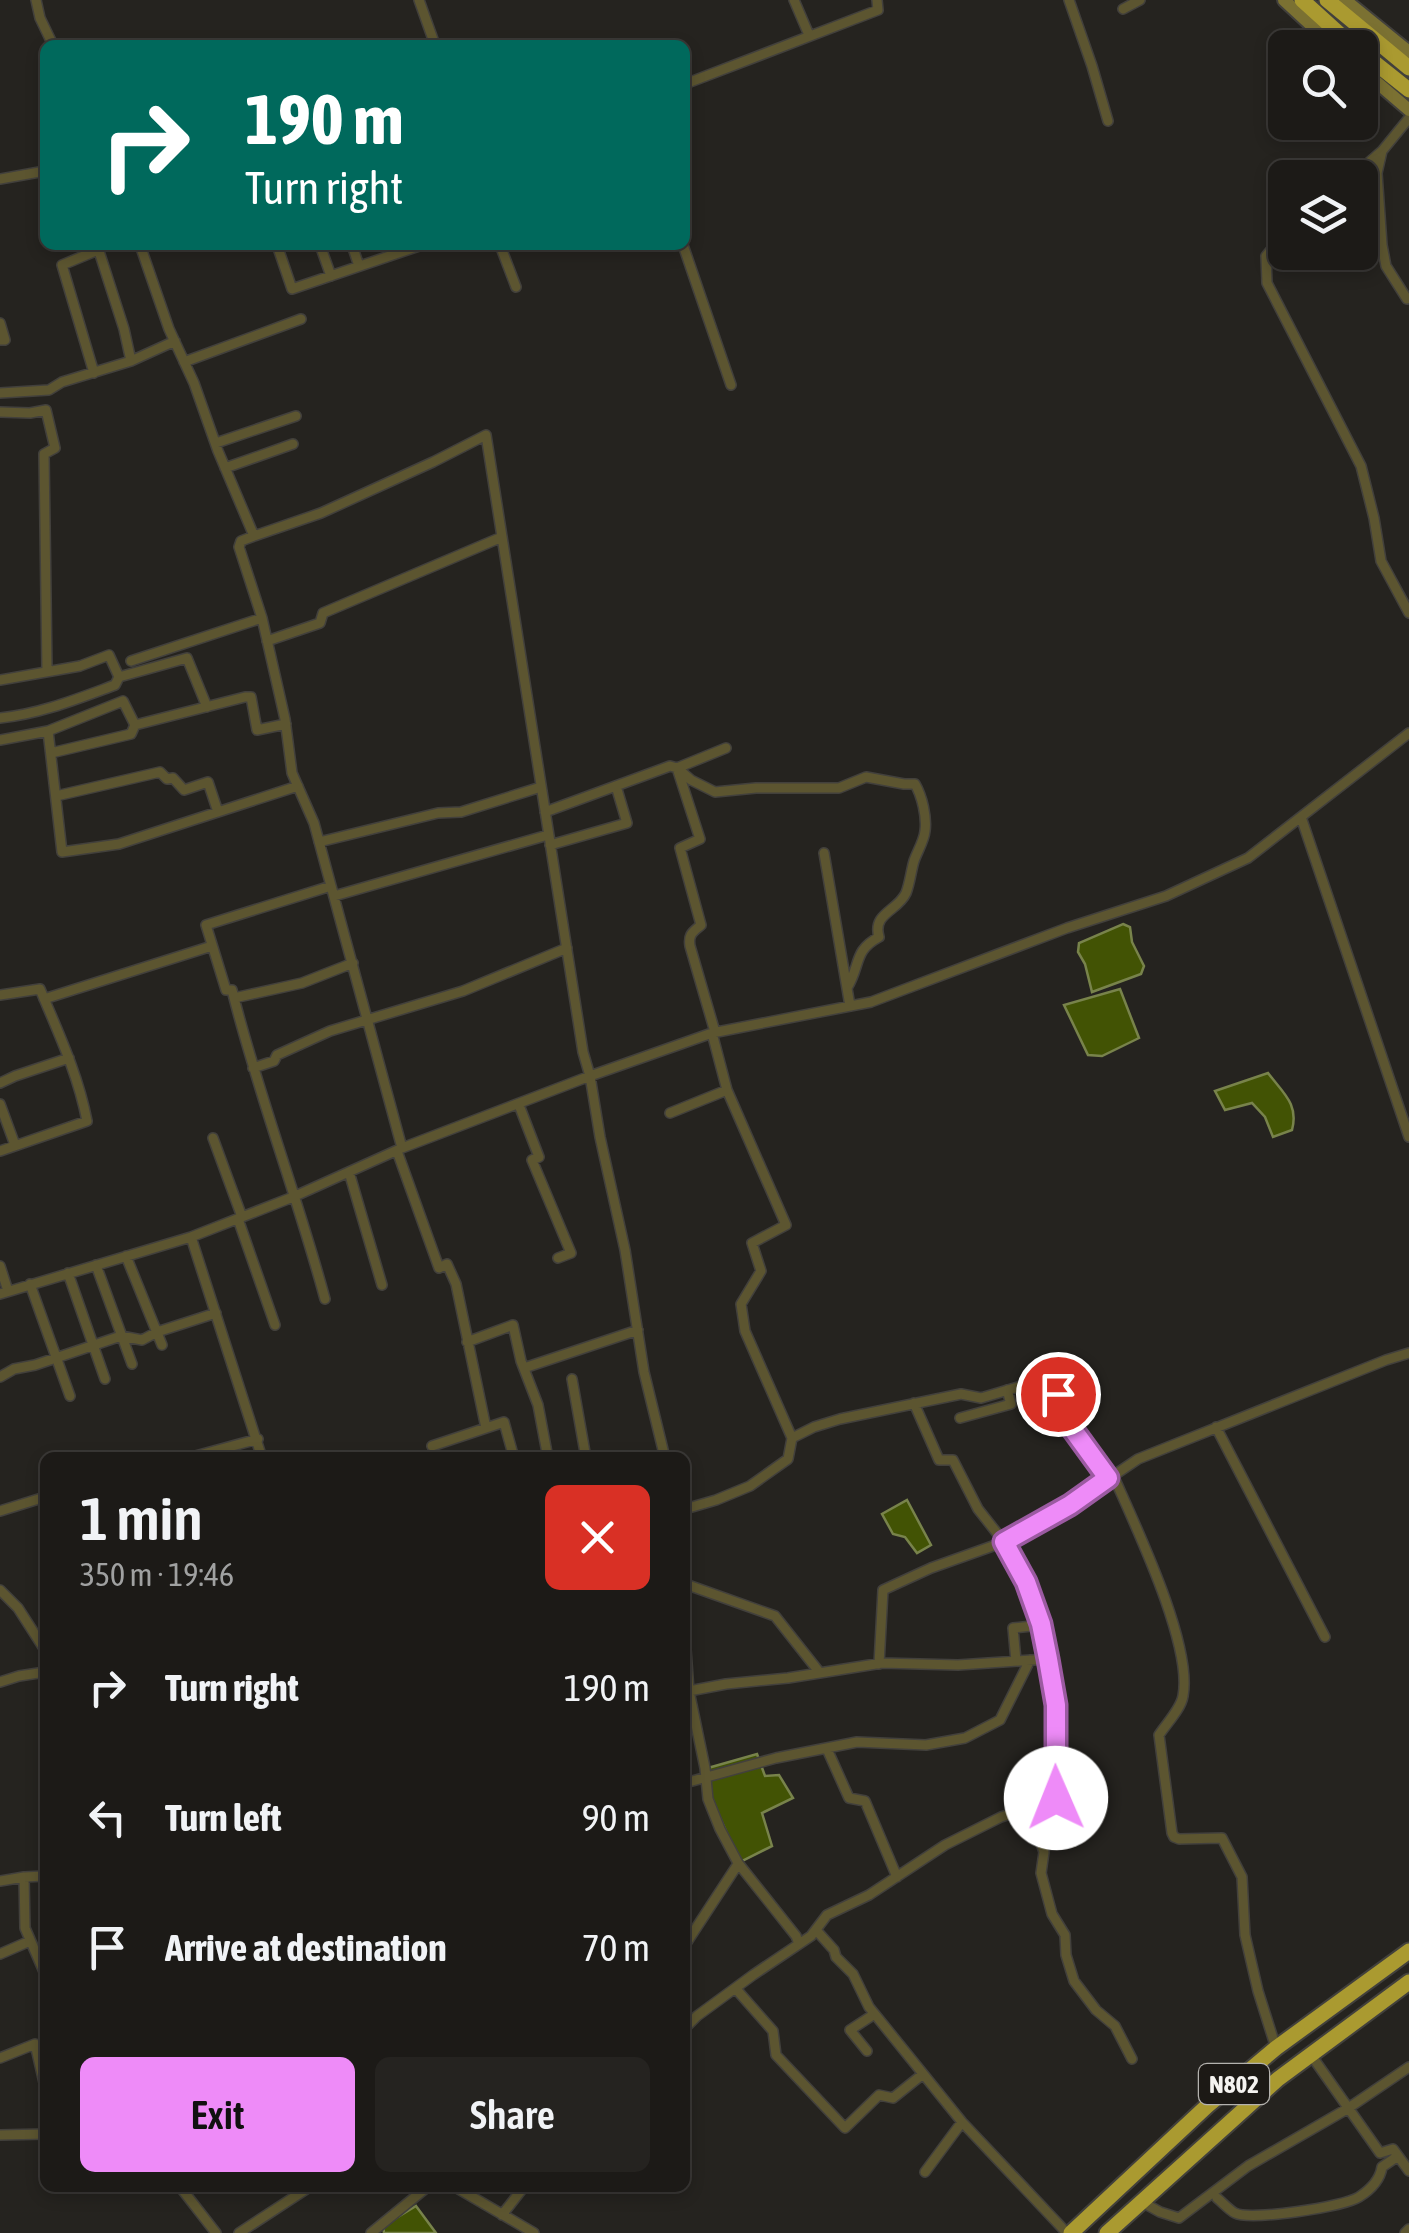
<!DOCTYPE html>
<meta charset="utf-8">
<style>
body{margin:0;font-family:"Asap Condensed",sans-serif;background:#252320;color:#f1f3f6;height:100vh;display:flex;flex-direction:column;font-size:38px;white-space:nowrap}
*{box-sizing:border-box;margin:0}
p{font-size:32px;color:#a0a1a1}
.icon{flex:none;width:55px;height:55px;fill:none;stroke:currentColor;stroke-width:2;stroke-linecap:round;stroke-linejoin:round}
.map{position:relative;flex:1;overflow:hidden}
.sheet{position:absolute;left:40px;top:1452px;width:650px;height:740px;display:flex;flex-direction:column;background:#1c1a17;border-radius:15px;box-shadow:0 5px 15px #0003,0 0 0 2px #3a3836}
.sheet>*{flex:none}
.hud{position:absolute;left:40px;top:40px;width:650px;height:210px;border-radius:15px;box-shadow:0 5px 15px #0003,0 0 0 2px #3a3836;background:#00695c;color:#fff;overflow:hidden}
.tools{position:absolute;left:1268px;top:30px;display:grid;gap:20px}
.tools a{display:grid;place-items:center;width:110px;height:110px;border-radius:15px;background:#1c1a17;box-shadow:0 5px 15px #0003,0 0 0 2px #3a3836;font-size:50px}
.pin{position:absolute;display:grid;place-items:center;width:85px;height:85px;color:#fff;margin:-42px;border:5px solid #fff;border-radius:50%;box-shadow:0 2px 10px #0007}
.me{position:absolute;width:110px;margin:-55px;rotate:359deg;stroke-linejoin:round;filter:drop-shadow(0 0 8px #0008)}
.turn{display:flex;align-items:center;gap:35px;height:210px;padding:0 40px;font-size:45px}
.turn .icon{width:130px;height:130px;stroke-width:2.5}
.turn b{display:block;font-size:70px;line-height:85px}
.round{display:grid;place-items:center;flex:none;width:105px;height:105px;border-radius:15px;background:#252320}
.headline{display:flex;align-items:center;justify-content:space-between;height:170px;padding:0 40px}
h1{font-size:60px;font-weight:600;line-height:75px}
.action{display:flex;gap:20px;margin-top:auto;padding:20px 40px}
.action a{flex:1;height:115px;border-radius:15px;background:#ee8bf8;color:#111;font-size:40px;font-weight:600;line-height:115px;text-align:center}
.action a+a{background:#252320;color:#f1f3f6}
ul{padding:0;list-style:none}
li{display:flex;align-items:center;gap:30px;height:130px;padding:0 40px}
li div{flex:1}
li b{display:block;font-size:38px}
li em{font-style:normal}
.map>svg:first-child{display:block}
</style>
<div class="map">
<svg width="1409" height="2233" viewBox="0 0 1409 2233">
<rect width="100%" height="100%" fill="#25231f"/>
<path fill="#425304" stroke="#78834b" stroke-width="2.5" d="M1123 924 1130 927 1132 942 1144 966 1141 974 1092 992 1085 964 1078 952 1079 943Z
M1120 989 1139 1038 1102 1056 1088 1055 1064 1005Z
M1268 1073C1283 1093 1299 1104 1292 1130L1273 1137 1265 1117 1252 1103 1225 1110 1215 1091Z
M907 1500 931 1545 917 1553 905 1537 893 1534 882 1514Z
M757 1754 765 1776 779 1775 793 1798 762 1813 772 1846 740 1862 711 1798 708 1768Z
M416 2206 436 2233H384L383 2226Z"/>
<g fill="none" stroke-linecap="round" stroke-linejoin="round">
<defs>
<path id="street" d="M36 0 40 18 53 45
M419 0 435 45
M794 0 809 35
M1069 0 1092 66 1108 121
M1123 9 1140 0
M685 84 878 10 877 0
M1351 178 1382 151
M0 179 45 171
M1285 233 1266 256 1267 283 1361 466 1374 518 1381 561 1409 613
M97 245 124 329 131 361
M140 245 169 329 194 383 218 451 254 536 241 541 239 547 262 618 285 719 292 773 314 823 402 1148
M277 245 292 289 422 245
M320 245 331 276
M352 245 359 266
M500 245 516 287
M683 245 731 385
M1407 299 1386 266 1382 245 1377 173 1382 151 1409 118
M0 323 5 340H0
M184 362 301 319
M94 373 62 265 98 250
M0 393 49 390 62 382 131 361 175 341
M0 412 30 413 46 410 55 448 44 454 47 671
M216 443 296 416
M225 468 293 444
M254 536 321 513 433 462 486 435 583 1052 590 1076 600 1137 625 1250 644 1372 665 1458
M267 641 320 623 323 613 502 537
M131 661 262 618
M0 680 80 666 109 655 119 677 187 658 207 707
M0 718C40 714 77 699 115 685L119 677
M48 731 123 701 135 725
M0 740 48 731 62 852 119 844 298 786
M726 748 677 768 691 780 715 792 756 788H839L866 777 904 784H915C922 796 927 817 925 831 924 841 917 852 914 861 911 871 910 883 906 893 898 911 872 913 879 937 853 951 861 965 847 988
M51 753 131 734 135 725 245 697H251L257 730 286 724
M56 796 160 772 167 779 173 778 184 790 208 782 218 812
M545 812 670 766 677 768 700 839 680 848 701 925C693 932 688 934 690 946L715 1032
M1301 817 1409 1137
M319 842 438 813 461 812 541 787
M550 845 627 823 616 786
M824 853 850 1006
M334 896 548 835
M0 995 40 989C58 1032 78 1074 87 1121L0 1151
M234 998 302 983 353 963
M44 999 212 946
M712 1033 727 1090 786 1225 752 1243 761 1271 741 1304 745 1331 792 1438
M253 1068 274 1061 277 1055 330 1031 463 991 567 948
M0 1083 15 1076 69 1058
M0 1104 15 1145
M519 1105 539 1157 532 1160 571 1253 558 1258
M670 1113 727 1090
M213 1138 242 1217
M397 1151 439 1268 447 1264 456 1284 486 1428
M349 1172 382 1285
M238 1219 275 1325
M191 1237 262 1458
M126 1256 162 1345
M96 1265 132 1364
M0 1266 8 1291
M68 1273 105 1379
M30 1284 70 1396
M0 1294 191 1237 293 1197 402 1148 590 1076 712 1033 871 1002 1067 928 1166 896 1248 858 1409 733
M325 1299C297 1195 258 1094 232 990H226L206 925 331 886
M467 1342 513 1325 521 1361 538 1405 548 1458
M524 1368 638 1330
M0 1377 14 1369 35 1365 121 1336 142 1340 157 1332 216 1313
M572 1379 586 1458
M960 1418 1011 1404 1007 1390
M1216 1427 1325 1637
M432 1446 504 1422 514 1458
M188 1458 258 1439
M1113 1475C1135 1525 1193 1645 1183 1696 1181 1709 1166 1724 1159 1735L1172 1833 1174 1837 1179 1839 1222 1838 1242 1877 1245 1935 1258 1991 1276 2048
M685 1509 716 1500 750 1486 788 1459 792 1438 814 1427 840 1419 961 1394 981 1398 1048 1378 1058 1394 1063 1416 1108 1478
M0 1511 45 1497
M685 1584 775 1616 820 1673
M0 1590 18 1608 45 1650
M685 1636 689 1691
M1016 1661 1013 1628 1041 1625
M879 1664 883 1590 931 1568 1004 1542 978 1509 953 1460H939L914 1403
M0 1682 19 1676 45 1672
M45 1731V1737
M827 1749 849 1798 865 1801 897 1877
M685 1783 776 1758 857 1742 926 1745 965 1738 1000 1720 1030 1660
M1029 1808 1056 1798C1057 1725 1056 1651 1027 1584 1020 1569 1012 1556 1004 1542L1070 1505 1138 1459 1386 1360 1409 1353
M24 1877 25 1928 45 1974
M0 1881 24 1877 45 1876
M816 1930 834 1950 836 1957 853 1974 869 2007 962 2122 1067 2233
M799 1944 796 1936 738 1863 720 1829 708 1799 705 1768 689 1691 726 1684 788 1678 882 1663 958 1665 1048 1659
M685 1945 738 1864
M0 1954 30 1941
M736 1989 773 2031 776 2055 845 2128 879 2095 893 2098 923 2074
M685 2028 697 2016 753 1975 811 1936 827 1915 869 1895 945 1845 1001 1817 1029 1808 1044 1852 1041 1873 1052 1914 1065 1935 1066 1955 1074 1981 1096 2010 1115 2026 1132 2059
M867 2051 850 2030 873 2015
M1311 2055 1380 2153 1393 2149 1409 2171
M0 2058 35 2044 45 2087
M0 2135 45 2134
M925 2172 962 2122
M181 2188 216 2233
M457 2188 534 2233
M1217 2198C1222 2202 1229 2210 1235 2213 1250 2221 1343 2207 1359 2197 1370 2190 1380 2180 1382 2167L1398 2156
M1142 2202 1160 2212 1179 2218 1248 2166 1347 2109 1409 2067
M502 2215 523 2188
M239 2233 308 2188
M371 2233 426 2188
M1405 2233 1409 2229"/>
<path id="secondary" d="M1284 0 1336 48
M1345 0 1409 52
M1360 68 1409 110"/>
<path id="highway" d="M1302 0 1355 48
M1327 0 1409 68
M1360 51 1409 90
M1071 2233 1207 2106 1276 2048 1409 1951
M1107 2233 1278 2079 1409 1982"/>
</defs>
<use href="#street" stroke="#42403c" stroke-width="12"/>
<use href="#secondary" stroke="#42403c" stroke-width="16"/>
<use href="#highway" stroke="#42403c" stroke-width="19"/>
<use href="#street" stroke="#5c5530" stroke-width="9"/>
<use href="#secondary" stroke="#7b7132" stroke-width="12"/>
<use href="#highway" stroke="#aa9a30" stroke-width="15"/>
</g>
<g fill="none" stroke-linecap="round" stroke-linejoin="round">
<defs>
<path id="route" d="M1056 1798V1705L1048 1659 1041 1624 1026 1582 1004 1542 1070 1505 1108 1478 1063 1416 1058 1394"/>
</defs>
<use href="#route" stroke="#9b5aa1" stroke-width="25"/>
<use href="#route" stroke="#ee8bf8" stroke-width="18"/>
</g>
<g text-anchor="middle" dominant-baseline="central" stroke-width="10" stroke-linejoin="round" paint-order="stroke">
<rect fill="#1c1915" stroke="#b4b2ae" stroke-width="2.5" x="1199" y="2064" width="70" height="40" rx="8"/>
<g font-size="25" font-weight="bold" fill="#f5f3f0">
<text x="1234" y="2084">N802</text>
</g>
</g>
</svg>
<div class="tools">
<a><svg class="icon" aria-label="search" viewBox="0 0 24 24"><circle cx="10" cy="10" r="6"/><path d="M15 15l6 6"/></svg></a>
<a><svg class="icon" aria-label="layers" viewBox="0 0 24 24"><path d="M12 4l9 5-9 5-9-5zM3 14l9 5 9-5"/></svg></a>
</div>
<div class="pin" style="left:1058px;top:1394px;background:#d93025"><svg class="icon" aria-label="arrive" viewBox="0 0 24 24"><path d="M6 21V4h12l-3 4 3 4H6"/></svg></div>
<svg class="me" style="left:1056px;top:1798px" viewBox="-20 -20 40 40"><circle r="19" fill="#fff"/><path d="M0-13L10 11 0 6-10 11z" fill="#ee8bf8"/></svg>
<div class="hud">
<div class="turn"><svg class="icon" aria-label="right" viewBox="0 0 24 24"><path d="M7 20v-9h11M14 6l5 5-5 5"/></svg><div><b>190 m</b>Turn right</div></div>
</div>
<section class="sheet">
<div class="headline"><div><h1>1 min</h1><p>350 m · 19:46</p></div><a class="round" style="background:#d93025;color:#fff"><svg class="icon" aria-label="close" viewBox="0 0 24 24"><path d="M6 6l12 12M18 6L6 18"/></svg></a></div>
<ul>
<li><svg class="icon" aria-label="right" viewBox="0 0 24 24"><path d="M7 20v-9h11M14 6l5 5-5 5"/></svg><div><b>Turn right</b></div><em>190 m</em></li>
<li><svg class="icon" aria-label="left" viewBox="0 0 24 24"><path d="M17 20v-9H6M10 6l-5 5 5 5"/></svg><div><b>Turn left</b></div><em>90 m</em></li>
<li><svg class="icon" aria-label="arrive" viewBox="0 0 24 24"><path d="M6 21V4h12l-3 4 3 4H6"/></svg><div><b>Arrive at destination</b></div><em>70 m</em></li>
</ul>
<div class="action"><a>Exit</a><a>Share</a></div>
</section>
</div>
